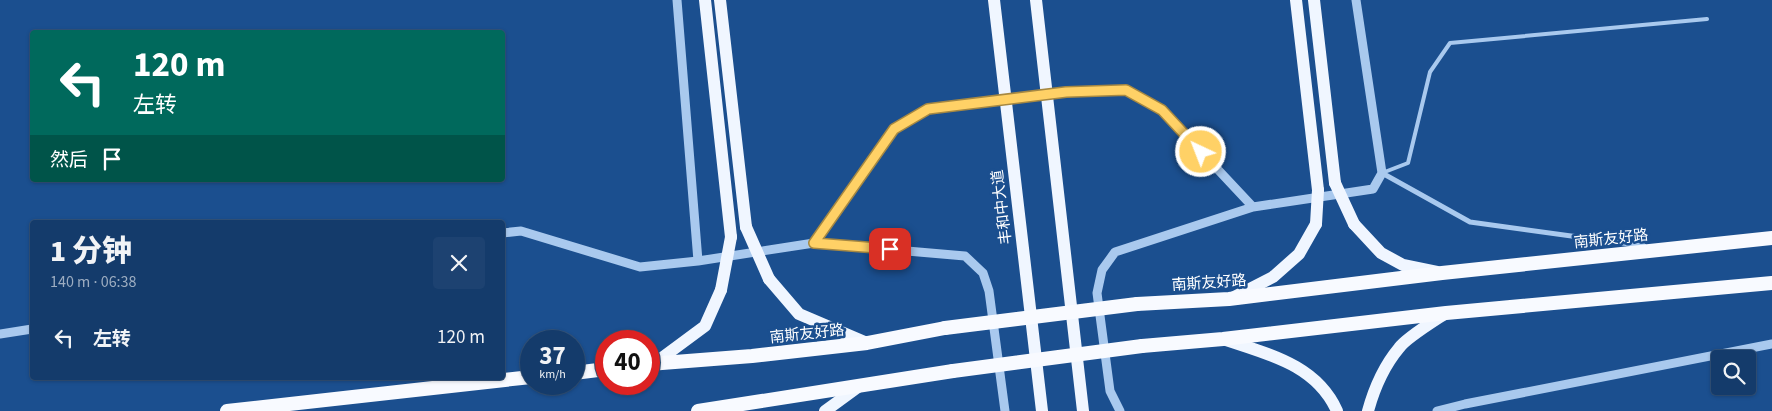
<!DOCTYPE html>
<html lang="zh">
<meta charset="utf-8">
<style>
body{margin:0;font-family:"Source Sans 3","Noto Sans SC",sans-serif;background:#1d4271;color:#f1f3f6;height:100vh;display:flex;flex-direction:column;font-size:19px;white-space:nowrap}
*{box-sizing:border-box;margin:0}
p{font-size:16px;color:#9dadc1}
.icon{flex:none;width:28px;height:28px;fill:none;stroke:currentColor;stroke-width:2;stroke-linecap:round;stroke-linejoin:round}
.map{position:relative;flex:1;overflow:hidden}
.details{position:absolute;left:30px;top:220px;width:475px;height:160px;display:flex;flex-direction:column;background:#143b6b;border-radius:5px;box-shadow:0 1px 4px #0004,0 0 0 1px #33557e}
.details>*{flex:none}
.hud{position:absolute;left:30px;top:30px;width:475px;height:152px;border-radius:5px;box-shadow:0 1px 4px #0004,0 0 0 1px #33557e;background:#00695c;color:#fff;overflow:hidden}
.buttons{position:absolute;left:1711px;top:350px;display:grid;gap:10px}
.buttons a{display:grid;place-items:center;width:45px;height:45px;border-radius:5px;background:#143b6b;box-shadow:0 1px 4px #0004,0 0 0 1px #33557e;font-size:25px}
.speed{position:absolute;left:520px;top:330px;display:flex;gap:10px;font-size:25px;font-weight:700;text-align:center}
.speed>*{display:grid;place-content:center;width:65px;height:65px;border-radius:50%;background:#143b6b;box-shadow:0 1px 4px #0004,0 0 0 1px #33557e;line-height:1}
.speed small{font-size:12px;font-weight:400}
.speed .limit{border:8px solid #d22;background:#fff;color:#111}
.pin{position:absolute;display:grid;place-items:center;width:42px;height:42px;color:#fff;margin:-21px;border-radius:10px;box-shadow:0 2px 8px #0006}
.me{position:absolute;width:55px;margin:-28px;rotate:317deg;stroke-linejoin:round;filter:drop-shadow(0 0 4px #0008)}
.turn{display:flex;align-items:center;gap:18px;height:105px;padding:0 20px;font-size:22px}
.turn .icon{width:65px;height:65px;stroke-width:2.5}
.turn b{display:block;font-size:35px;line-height:42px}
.then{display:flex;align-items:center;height:48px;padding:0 20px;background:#0003;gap:10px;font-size:19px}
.round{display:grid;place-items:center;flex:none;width:52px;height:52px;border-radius:5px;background:#1d4271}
.summary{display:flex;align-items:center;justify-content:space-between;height:85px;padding:0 20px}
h1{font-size:30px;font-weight:800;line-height:38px}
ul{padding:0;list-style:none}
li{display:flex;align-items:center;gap:15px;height:65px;padding:0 20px}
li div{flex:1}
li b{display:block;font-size:19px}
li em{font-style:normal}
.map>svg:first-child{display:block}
</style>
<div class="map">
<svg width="1772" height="411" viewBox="0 0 1772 411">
<rect width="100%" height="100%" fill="#1b4f8f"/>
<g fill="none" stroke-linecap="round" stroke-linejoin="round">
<path stroke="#a9c9ee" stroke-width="4" d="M1382 173 1408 163 1430 72 1450 43 1707 19"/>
<path stroke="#a9c9ee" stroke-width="5" d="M1382 173 1470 222 1644 246"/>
<path stroke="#a9c9ee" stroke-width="9" d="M677 0 698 261
M1067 92 1126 90 1162 110 1253 207
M502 233 521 231 640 267 698 261 814 243 965 256 983 273 989 291 1005 411
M814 243 894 129 928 109 974 103
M0 334 32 329
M1120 411 1110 391 1097 293 1102 270 1115 252 1253 207 1373 189 1382 173 1356 0
M1437 411 1465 404 1772 344"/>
<path stroke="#f0f6ff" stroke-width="12" d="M705 0 731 237
M720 0 746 227
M994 0 1042 411
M1036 0 1083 411
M1296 0 1318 190
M1314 0 1335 183
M1354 224 1381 253 1403 265 1437 272
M769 279 799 314 867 343
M1234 297 1273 277 1299 254 1316 224
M1223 339C1267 354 1316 364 1337 411
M655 363 705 326 721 290
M825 411 858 387
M1368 411C1374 389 1384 366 1399 348 1406 338 1434 321 1446 313"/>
<path stroke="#f8faff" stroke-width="14" d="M1137 304 1229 299 1442 273 1772 238
M1142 346 1223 339 1446 313 1772 283
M649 364 752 356 867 343 945 328
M574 373 606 369
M227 411 531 377
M698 411 953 371"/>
<path stroke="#a9c9ee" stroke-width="9" d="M974 103 1067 92"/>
<path stroke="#f0f6ff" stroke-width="12" d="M1335 183 1354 224
M1316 224 1318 190
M746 227 769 279
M721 290 731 237"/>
<path stroke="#f8faff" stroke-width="14" d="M945 328 1137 304
M953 371 1142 346"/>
</g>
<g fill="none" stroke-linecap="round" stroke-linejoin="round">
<defs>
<path id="route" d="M890 249 814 243 894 129 928 109 1066 92 1126 90 1162 110 1201 152"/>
</defs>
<use href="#route" stroke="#a68842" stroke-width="12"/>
<use href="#route" stroke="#ffd166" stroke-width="9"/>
</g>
<g text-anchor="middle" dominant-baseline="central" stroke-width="5" stroke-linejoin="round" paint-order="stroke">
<g font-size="15" fill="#fff" stroke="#1b4f8f">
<text transform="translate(1002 207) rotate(-97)">丰和中大道</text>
<text transform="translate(1611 239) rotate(-6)">南斯友好路</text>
<text transform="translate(1209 283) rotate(-4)">南斯友好路</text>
<text transform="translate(807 334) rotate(-6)">南斯友好路</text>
</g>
</g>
</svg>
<div class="buttons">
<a><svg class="icon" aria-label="search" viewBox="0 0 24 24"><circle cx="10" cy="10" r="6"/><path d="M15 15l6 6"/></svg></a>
</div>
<div class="speed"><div>37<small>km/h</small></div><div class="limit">40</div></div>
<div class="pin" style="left:890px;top:249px;background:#d93025"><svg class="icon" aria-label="arrive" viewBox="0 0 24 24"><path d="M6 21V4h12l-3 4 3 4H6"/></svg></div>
<svg class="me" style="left:1201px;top:152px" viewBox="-20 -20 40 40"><circle r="17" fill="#ffd166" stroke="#fff" stroke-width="3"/><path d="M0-11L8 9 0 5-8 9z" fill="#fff"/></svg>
<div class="hud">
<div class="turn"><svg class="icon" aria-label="left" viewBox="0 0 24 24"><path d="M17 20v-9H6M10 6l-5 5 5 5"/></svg><div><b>120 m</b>左转</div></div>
<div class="then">然后<svg class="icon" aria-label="arrive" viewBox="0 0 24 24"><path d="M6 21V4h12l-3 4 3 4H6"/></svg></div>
</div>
<section class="details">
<div class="summary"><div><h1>1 分钟</h1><p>140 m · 06:38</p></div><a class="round"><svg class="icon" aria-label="close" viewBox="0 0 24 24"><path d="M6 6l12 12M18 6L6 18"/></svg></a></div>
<ul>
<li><svg class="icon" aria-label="left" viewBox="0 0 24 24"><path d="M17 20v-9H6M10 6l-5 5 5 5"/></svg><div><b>左转</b></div><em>120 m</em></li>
</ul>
</section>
</div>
